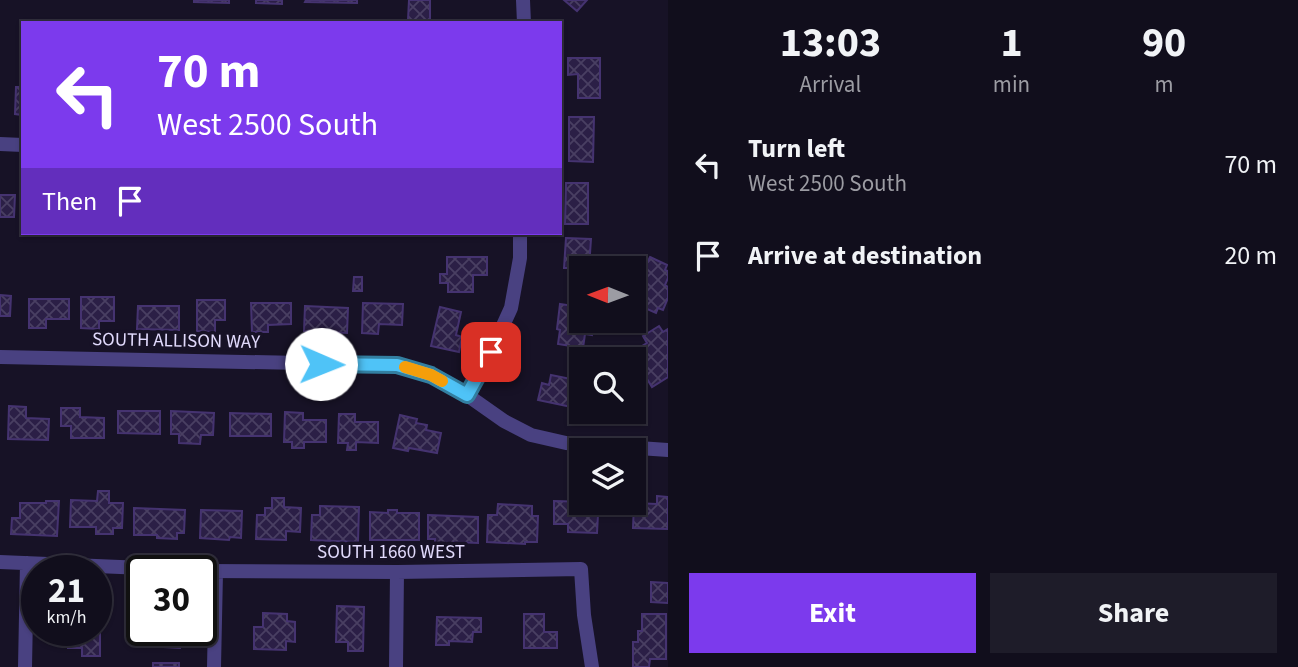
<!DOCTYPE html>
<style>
body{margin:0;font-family:"Source Sans 3",sans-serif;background:#1e1c29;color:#f1f3f6;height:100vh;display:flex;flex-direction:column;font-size:26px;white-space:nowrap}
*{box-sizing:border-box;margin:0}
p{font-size:23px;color:#9c9ca3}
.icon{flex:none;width:38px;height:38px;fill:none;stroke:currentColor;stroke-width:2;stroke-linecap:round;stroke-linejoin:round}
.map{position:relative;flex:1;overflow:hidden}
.side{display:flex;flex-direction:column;background:#110e1c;width:630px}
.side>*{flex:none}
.hud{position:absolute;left:21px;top:21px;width:541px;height:214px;border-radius:0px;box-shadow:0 2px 5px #0004,0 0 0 2px #302e3b;background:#7c3aed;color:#fff;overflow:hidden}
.needle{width:46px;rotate:271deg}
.fabs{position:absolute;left:569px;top:256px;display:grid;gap:14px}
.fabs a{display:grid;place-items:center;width:77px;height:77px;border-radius:0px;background:#110e1c;box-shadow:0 2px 5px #0004,0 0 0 2px #302e3b;font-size:35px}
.speed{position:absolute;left:21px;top:555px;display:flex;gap:14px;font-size:35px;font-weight:700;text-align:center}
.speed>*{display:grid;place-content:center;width:91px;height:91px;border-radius:50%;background:#110e1c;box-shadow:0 2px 5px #0004,0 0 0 2px #302e3b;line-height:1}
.speed small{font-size:18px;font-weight:400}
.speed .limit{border:4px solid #111;border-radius:10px;background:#fff;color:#111}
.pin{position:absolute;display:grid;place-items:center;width:60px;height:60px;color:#fff;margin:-30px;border-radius:14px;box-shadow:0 4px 10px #0006}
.me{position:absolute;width:77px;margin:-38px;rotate:91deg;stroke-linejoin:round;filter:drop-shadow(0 0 5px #0008)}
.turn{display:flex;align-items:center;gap:24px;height:147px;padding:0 21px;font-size:32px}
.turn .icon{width:91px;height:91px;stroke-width:2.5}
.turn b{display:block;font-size:49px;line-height:60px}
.then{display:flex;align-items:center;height:66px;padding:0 21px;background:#0003;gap:14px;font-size:26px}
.eta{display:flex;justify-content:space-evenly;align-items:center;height:119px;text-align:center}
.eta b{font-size:42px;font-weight:700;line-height:49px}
.button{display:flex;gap:14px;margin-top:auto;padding:14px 21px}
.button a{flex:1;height:80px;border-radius:0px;background:#7c3aed;color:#fff;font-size:28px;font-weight:700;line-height:80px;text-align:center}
.button a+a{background:#1e1c29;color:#f1f3f6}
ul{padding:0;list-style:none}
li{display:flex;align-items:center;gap:21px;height:91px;padding:0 21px}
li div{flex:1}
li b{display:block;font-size:26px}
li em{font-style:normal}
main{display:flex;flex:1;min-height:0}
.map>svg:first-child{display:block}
</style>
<main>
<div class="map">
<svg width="668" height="667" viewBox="0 0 668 667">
<defs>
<pattern id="building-cross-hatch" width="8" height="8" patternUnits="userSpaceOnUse" patternTransform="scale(1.75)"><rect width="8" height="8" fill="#2b1f46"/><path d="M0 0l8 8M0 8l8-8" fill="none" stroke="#493f62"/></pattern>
</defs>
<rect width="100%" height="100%" fill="#171226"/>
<path fill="url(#building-cross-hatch)" stroke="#453370" stroke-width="2" d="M194 0H229V3L194 2Z
M256 0H282V4L256 3Z
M306 0H357V3L305 2Z
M409 0H430V20H408Z
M564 0H587L577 11Z
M568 58H600V98H578V74L568 75Z
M16 87H23V115L15 114Z
M569 117H594L593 162 569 161Z
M566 183H588V224H565Z
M0 195H15L14 217H0Z
M566 238 591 239 589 268H564Z
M447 257H487V275H473V292H448V283H440V274H447Z
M650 257 667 265 665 270 668 271V278L665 285 668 287V298L663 310 658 308 656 313 638 305 641 299 634 296V273L636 267 639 269 642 261 647 263Z
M354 277H362V291H353Z
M0 295 11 296 10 316H0Z
M81 297H114V321H99V329L81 328Z
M29 299H69V319H46V328H29Z
M197 300H225V320H215V332L197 331Z
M251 303H291V324L268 325V332H252Z
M363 303 403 304 402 325 379 324 378 334 362 333Z
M560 304 581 307V320H588L587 324H593L592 335 585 334 583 348 558 344 560 330 557 329Z
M138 306H179V330L137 329Z
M305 306 348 308 347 333 304 331Z
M440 307 461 312 456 335 462 337 459 352 431 346Z
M659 326 663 332 668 329V377L652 387 644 374 647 373 643 366 634 371V359H627L625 356 647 343 643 336Z
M551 375 581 381V409L538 400 542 383 549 385Z
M9 406 26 407V418L49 419 48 440 8 439Z
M61 408H80V417L104 418V438H71V426H61Z
M118 411H160V434L118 433Z
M171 411 214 413 213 435H201L200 444 179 443V434H171Z
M285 412 303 413V420H326V442H304V448H292V442H284Z
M230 413 271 414V436H230Z
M339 414H355V422H378V443L356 442V450H347L348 443H338Z
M400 415 417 419 416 423 427 425 426 430 441 433 437 453 409 448 408 451 393 448Z
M98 491H109V503H123L122 528H113V534H96V527H70L71 500 97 501Z
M657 496 668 497V529L633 528 634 503 657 504Z
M272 498H284V507L301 508 300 532 286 531V540L256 539 257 515H265V508H272Z
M46 501H59L57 536 11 534 12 518H20V503H46Z
M554 501 590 502V515H598L597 533 568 532V524H554Z
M498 504 532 506V516H538L537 542H525V544L487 542 488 515H497Z
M320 506 359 507 358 542 311 540 312 515H320Z
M134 508 185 510 184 533H177V539L157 538V535H134Z
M201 510 242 511 241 538 230 537 229 540 200 538Z
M388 510H397V513H419V540H370V512L388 513Z
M428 515 478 517V543L454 542V544H435V539H428Z
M651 582 668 583V603L651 602Z
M96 605H100V656H82V648H68V631L96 630Z
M337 606 364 607 363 651H348V642H336Z
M263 613 287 614V621L295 622V642L286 641V650L254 649V627H263Z
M524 614H544V632H557V648H524Z
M642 614H666V659H650L649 667H633V642H638V631H642Z
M437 617 481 618V632H473L472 642 449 641V645H436Z
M149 630H181L180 648 164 647V639L148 638Z
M153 663H179V667H153Z"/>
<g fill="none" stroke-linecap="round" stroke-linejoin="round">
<path stroke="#494181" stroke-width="14" d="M523 0 524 23
M0 144 23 145
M0 357 397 365 431 375 467 395 504 421 531 435 566 443 668 450
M467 395 491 352 511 308 520 258V233
M0 562 192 570
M201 571 397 572 581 569 584 615 592 667
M25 667 27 563
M214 667 216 572
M396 667 397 572"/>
</g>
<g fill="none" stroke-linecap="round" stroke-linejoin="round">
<defs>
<path id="route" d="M321 364 397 365 431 375 467 395 491 352"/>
</defs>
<use href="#route" stroke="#337fa1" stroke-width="18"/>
<use href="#route" stroke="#4fc3f7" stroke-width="12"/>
<path stroke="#f59e0b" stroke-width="12" d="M405 367 431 375 442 381"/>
</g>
<g text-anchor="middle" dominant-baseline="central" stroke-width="7" stroke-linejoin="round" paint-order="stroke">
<g font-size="19" fill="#e1dafc" stroke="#171226">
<text transform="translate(176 341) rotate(1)">SOUTH ALLISON WAY</text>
<text x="391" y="552">SOUTH 1660 WEST</text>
</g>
</g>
</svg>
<div class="fabs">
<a><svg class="needle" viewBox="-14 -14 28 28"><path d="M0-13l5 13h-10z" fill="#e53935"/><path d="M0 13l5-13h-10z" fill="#9c9ca3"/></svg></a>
<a><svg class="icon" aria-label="search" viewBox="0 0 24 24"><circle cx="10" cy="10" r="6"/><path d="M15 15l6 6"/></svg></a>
<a><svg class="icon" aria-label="layers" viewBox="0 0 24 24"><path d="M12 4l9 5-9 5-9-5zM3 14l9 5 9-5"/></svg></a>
</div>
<div class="speed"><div>21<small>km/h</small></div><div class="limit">30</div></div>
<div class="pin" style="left:491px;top:352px;background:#d93025"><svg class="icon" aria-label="arrive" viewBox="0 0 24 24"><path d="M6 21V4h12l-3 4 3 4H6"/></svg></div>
<svg class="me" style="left:321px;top:364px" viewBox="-20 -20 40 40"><circle r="19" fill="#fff"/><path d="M0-13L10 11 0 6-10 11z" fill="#4fc3f7"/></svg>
<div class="hud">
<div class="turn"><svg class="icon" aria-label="left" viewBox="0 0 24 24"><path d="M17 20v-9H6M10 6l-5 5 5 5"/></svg><div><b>70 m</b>West 2500 South</div></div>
<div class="then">Then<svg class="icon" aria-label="arrive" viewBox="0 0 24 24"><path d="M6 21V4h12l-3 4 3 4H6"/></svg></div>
</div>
</div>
<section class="side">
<div class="eta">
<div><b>13:03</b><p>Arrival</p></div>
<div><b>1</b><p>min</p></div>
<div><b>90</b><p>m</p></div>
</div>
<ul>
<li><svg class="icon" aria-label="left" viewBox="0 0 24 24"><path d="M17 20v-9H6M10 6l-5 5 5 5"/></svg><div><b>Turn left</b><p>West 2500 South</p></div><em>70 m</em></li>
<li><svg class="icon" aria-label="arrive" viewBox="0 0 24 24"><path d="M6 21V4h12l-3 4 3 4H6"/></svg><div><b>Arrive at destination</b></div><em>20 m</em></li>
</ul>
<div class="button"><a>Exit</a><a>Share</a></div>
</section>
</main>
